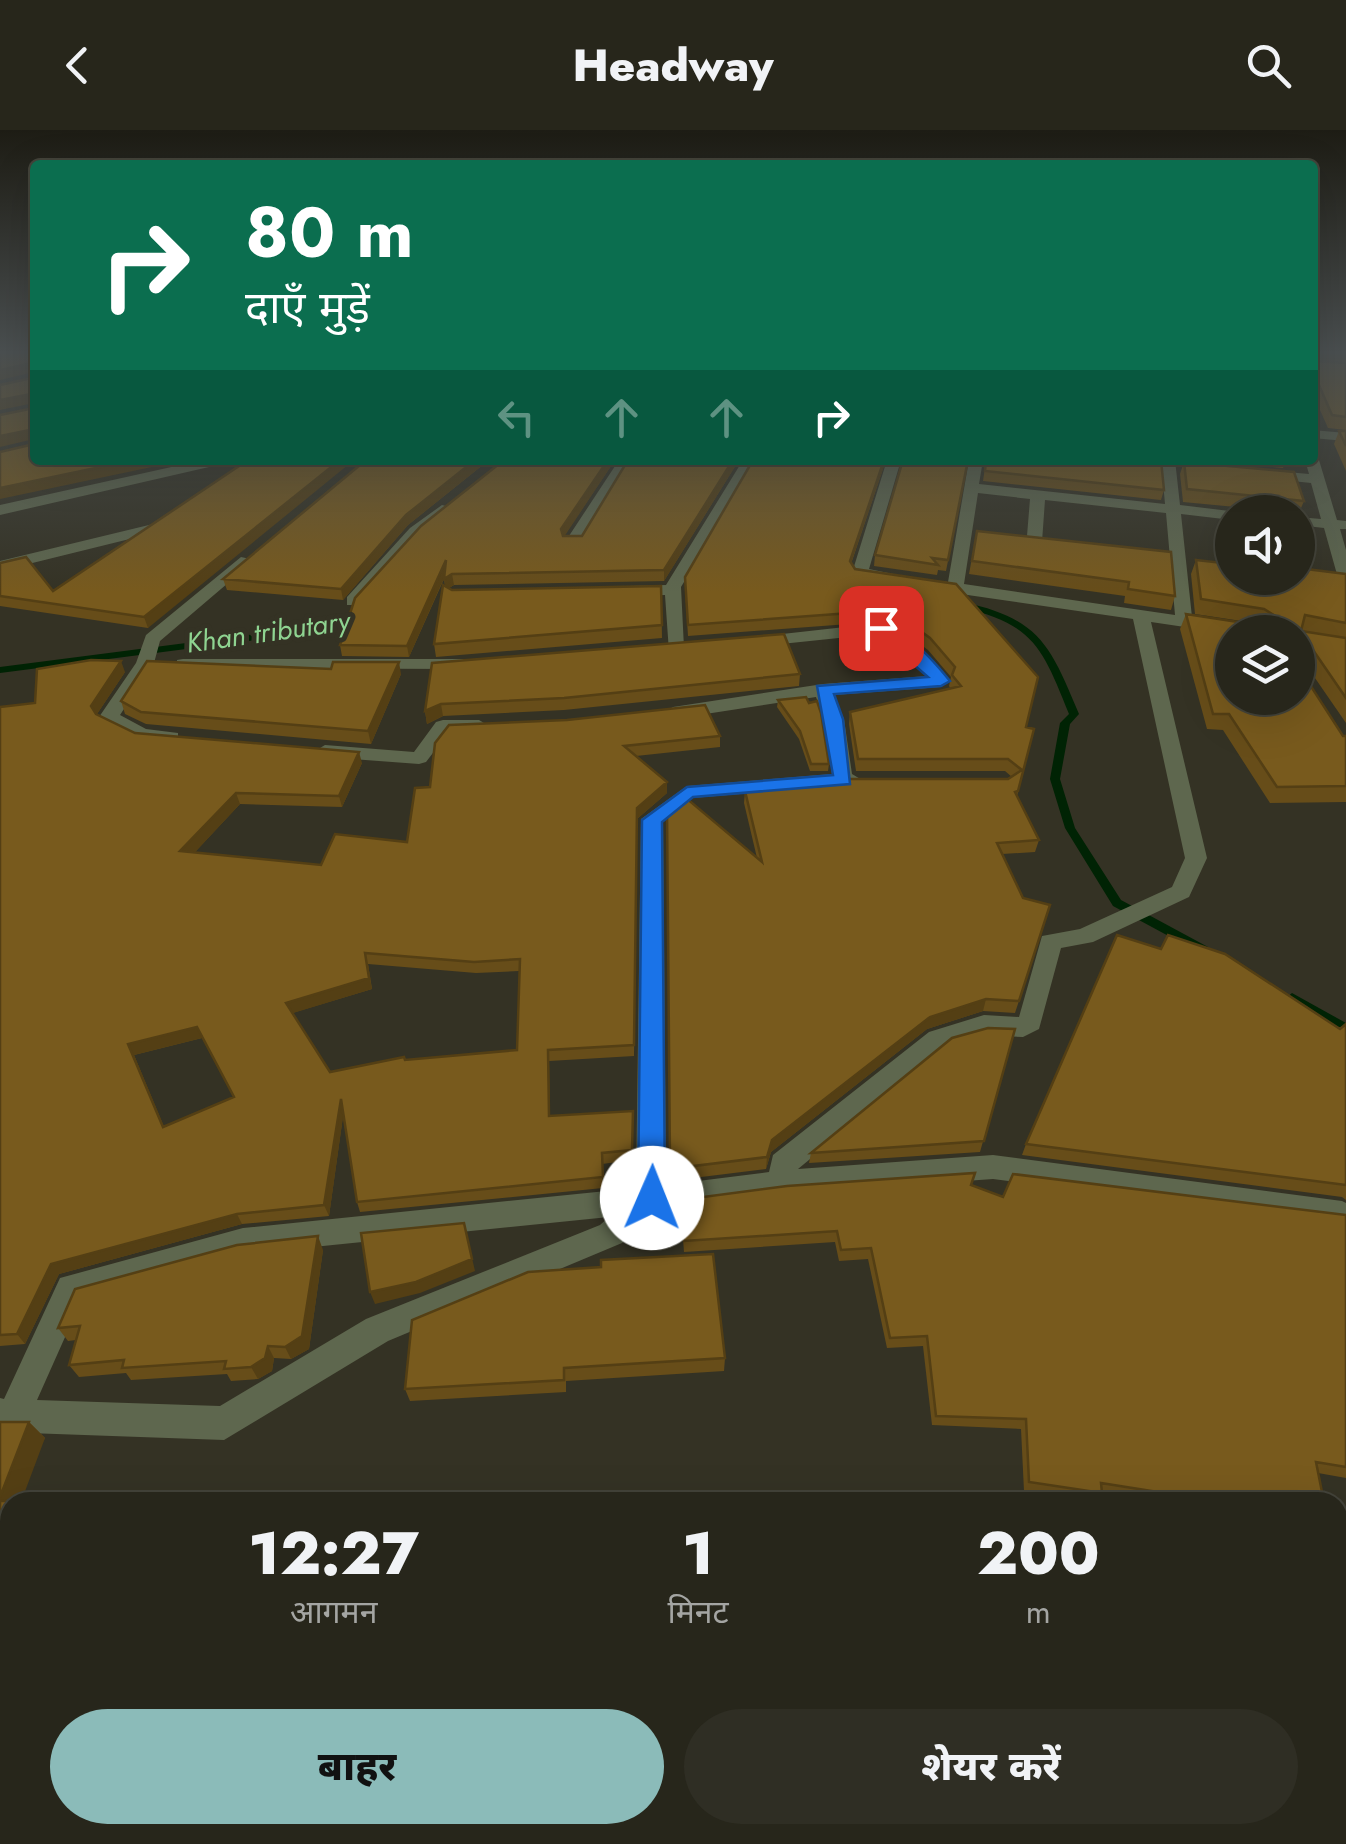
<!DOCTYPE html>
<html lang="hi">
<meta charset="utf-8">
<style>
body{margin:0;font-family:Jost,"Noto Sans Devanagari",sans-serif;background:#2f2e24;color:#f1f3f6;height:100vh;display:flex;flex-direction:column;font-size:38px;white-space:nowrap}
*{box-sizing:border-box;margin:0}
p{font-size:32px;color:#a4a5a3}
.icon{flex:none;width:55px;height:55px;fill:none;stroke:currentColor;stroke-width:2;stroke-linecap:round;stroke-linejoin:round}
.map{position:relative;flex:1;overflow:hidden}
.drawer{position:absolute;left:0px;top:1362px;width:1348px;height:352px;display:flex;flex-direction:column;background:#27261b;border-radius:30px 30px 0 0;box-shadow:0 10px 40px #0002,0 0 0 2px #43433a}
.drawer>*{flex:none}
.guide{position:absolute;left:30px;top:30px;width:1288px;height:305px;border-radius:10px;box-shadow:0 10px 40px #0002,0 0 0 2px #43433a;background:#0b6e4f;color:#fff;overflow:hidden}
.fabs{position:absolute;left:1215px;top:365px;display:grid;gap:20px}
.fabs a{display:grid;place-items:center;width:100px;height:100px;border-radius:50%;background:#27261b;box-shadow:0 10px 40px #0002,0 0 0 2px #43433a;font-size:50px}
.pin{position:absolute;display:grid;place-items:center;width:85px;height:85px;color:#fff;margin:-42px;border-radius:20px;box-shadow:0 5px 15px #0006}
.me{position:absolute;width:110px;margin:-55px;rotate:1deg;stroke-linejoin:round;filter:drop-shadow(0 0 8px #0008)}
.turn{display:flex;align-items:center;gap:35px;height:210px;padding:0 50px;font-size:45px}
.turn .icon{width:130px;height:130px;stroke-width:2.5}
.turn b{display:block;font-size:70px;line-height:85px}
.lanes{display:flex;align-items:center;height:95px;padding:0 50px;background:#0003;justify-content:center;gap:50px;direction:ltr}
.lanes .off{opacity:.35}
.eta{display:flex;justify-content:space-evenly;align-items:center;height:170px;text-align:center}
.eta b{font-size:60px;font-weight:800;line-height:70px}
.button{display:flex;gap:20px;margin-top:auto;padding:20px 50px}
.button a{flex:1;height:115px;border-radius:60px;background:#8bbbb9;color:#111;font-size:40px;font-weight:800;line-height:115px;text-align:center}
.button a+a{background:#2f2e24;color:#f1f3f6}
header{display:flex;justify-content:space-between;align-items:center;height:130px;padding:0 50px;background:#27261b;font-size:45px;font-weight:800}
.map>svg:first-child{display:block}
</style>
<header><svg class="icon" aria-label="back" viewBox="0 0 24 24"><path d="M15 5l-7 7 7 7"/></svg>Headway<svg class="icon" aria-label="search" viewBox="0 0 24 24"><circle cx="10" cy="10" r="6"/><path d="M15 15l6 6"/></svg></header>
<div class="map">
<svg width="1346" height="1714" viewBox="0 0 1346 1714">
<rect width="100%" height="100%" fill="#343224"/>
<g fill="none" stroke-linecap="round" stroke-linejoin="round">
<path fill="#002304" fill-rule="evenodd" d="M963 472C1040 489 1050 515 1079 584L1070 594 1060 649 1075 698 1121 770 1208 817 1210 820 1208 823H1200L1113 776 1065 698 1050 649 1060 593 1069 584C1042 517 1034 494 960 477L959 475Z
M361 486 364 487V491L294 505 0 543V537L294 499Z
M1292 863 1346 893V904L1288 871 1286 868Z"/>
<path fill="#5e674e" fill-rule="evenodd" d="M1312 300 1346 303V311L1312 308Z
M1312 326 1319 330 1337 390 1346 391V399H1340L1346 420V453L1338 448 1324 398 1298 395V387L1321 389 1311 353 1263 348 1256 344 1263 340 1309 344 1305 330H1312Z
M203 330 209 331V337L0 385V375Z
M619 330H633L579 415H567L565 412Z
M743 330H757L681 457 684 518 669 522 665 465 629 466 621 461 629 456 666 455Z
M887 330H901L869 439 893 444V450L887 452 852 443Z
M969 330H983L979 354 1165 374 1161 330H1175L1180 375 1238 382H1232V390L1181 384 1192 487 1258 497 1267 502 1232 504 1151 492 1207 728 1189 767 1093 812 1061 818 1039 899 1023 907 984 905 947 916 798 1039 993 1025 1342 1071 1346 1073V1095L993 1049 785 1064 657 1081 622 1113 388 1211 224 1310 0 1302V1268L4 1269 60 1148 243 1098 636 1058 641 689 687 656 832 644 824 589 816 567 673 589 663 583 673 577 823 554 927 546 913 530 877 504 753 517 747 516V508L881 493 925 522 950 551 941 557 834 565 844 589 852 644 862 650 859 654 693 668 663 691 666 1055 769 1042 773 1025 929 902 984 885 1019 887 1042 806 1080 799 1172 757 1185 728 1133 489 926 459 918 454 926 449 948 452ZM978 363 1030 369 1027 406 1008 404 1000 409 1034 417 1042 412 1045 370 1166 383 1175 485 964 454ZM609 1087 600 1095 366 1189 220 1276 37 1270 82 1169 243 1124Z
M442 375 454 378 420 404 359 475H347V467L410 398Z
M153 394 161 399 158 402 0 441V431Z
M241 427 255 430 160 511 154 533 120 585 146 599 178 603V611L134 608 102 591 99 587 136 533 146 505Z
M183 529H463L472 534 463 539 177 538V530Z
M443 590H479L489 596 479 602H449L426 632 419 634 325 627 315 621 325 615 414 622 436 592Z"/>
</g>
<path fill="#674d19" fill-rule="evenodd" d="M1312 223H1346V300L1328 298 1312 262ZM1314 229 1331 231 1346 233 1314 231Z
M1339 301H1346V341L1334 314Z
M248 330 148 498 0 476V433L53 461Z
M366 330H489L408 395 343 470 227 460 223 449Z
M504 330H615L564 406H582L739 330 664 451 454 455 449 458 452 460 661 456 662 508 436 527 434 514 445 456 444 449 409 527 342 526 340 515Z
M753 330H886L851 434 855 439 1026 597 1034 599 1017 666 1039 710 1035 722 1002 724 1023 768 1050 775 1015 883 983 881 927 899 771 1022 766 1039 677 1050V1045H670L667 681 757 728 744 673 745 661 817 656 818 649H1008L1012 647 1005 641H856L849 594 850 582 951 559 949 556 951 547 928 520 889 491 688 506 685 458Z
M968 330 946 441 938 440 937 445 874 436 875 425Z
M986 330H1161L1164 360 1161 370 983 351Z
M1201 330H1286L1283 338Z
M1184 332 1304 371 1299 383 1183 372 1180 344Z
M977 401 1175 466 1171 480 1124 473 1125 466 969 444Z
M1196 430 1346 444V593L1306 535H1301V541L1343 606H1346V672L1270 673 1223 600 1207 599 1180 499 1186 484 1238 492H1248L1195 484 1191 444Z
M432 533 800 544 799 556 564 580 443 586 427 594 425 581Z
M125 542 97 584 135 603 362 633 342 677 240 674 194 723 321 735 407 712 430 657 435 613 720 606V617L636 626 667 663 637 689 634 926 549 931 550 986 633 981V1030L602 1034 603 1058 360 1082 357 1072 343 986 329 1086 242 1094 59 1144 25 1214 0 1216V577L35 573ZM368 834 476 843 519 841 517 920 405 930 330 942 292 883 372 859ZM202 908 234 968 164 997 134 925Z
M401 544 371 614 146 594 125 584 121 571Z
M778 570 829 634 828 641H810L799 609 777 577Z
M1346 894V1070L1342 1067 1022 1025 1026 1014 1340 899Z
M1015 899 980 1022 809 1033 811 1023Z
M971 1055 1003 1067 1346 1085V1348L1318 1343 1324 1372H1158L1102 1363 1095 1372 1024 1361 1021 1299 932 1295 923 1216 887 1218 868 1129 839 1131 835 1112 684 1122 680 1070Z
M323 1120 309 1219 291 1229 274 1228 272 1241 258 1249 231 1251 227 1244 131 1250 126 1243 79 1247 69 1235 76 1210 68 1211 58 1198Z
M412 1190 725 1228 724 1241 566 1251V1262L410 1271 405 1259Z
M0 1292H29L45 1308 10 1372V1487H0Z"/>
<path fill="#543f14" d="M31 233 34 242 0 250V240Z
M31 264 34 273 0 280V270Z
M30 300 34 309 0 317V306Z
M134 330H185L0 369V358Z
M212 330H229L213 334Z
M340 330H354L148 498 144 487Z
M475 330H489L408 395 343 470 341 459 406 385Z
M608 330H615L562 410 561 399Z
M733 330H739L664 451V440Z
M884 330H886L848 442 850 431Z
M446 430 447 441 409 527 407 516Z
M452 444 454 455 446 460 444 449Z
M121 531 125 542 95 587 91 576Z
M399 532 401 544 371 614 368 601Z
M441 574 443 586 427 594 425 581Z
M359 622 362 633 342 677 339 666Z
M667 652V663L637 689 634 926 637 678Z
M236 663 240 674 185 733 180 721Z
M365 823 372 859 290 884 286 873Z
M986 869 983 881 927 899 771 1022 766 1039 767 1027 772 1010 930 887Z
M197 897 202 908 134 925 168 1008 128 914Z
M341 969 344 980 329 1086 324 1075Z
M237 1084 242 1094 59 1144 25 1214 17 1204 51 1134Z
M464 1093 475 1141 420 1163 375 1174 370 1162Z
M318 1106 323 1120 309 1219 291 1229 285 1217Z
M268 1216 274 1228 272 1241 258 1249 251 1237Z
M29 1292 45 1308 21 1372 0 1373V1367Z"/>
<path fill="#785a1d" stroke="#543f14" stroke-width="2.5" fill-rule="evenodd" d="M0 223H35V237L31 233 0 240Z
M1312 223H1315L1314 231 1346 233V287L1332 285 1312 239Z
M35 238V330H134L0 358V322L34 314 30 300 0 306V285L34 278 31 264 0 270V255L32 248Z
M1339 301H1346V316Z
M248 330H340L144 487 0 466V433L26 427 53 461Z
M366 330H475L406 385 341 459 223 449Z
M504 330H608L561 399 563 406H582L628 330H733L664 440 452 444 444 449 446 430 407 516 340 515 355 468 421 396Z
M753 330H884L850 431 855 439 956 454 1038 547 1026 597 1034 599 1018 661 1015 662 1039 710 997 713 1023 768 1050 775 1019 871 986 869 930 887 772 1010 767 1027 677 1038V1033L670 1034 667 681 685 667 762 732 745 661 820 656 818 649H1008L1022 640 1008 629H858L850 582 961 556 952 545 955 537 930 508 891 480 688 495 685 447Z
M903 330H968L948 430 932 428 938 435 875 425Z
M986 330H1161L1164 360 985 341Z
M1184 332 1294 342 1304 371 1187 359Z
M977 401 1171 422 1175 466 1128 459 1129 452 972 431Z
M1196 430 1232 434V448H1298V438L1346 444V493L1305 485 1301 501 1346 508V568L1313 520 1302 519 1301 541 1343 606H1346V656L1277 657 1229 584H1213L1186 484 1238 492 1273 491 1277 487 1264 479 1201 469ZM1232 502H1298V568H1232Z
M443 455 452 460 661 456 662 495 434 514Z
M784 504 800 544 564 568 441 574 425 581 432 533Z
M91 530 121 531 91 576 96 584 135 603 359 622 339 666 236 663 180 721 321 735 335 704 407 712 415 658 430 657 435 613 449 595 567 590 705 575 720 606 624 616 667 652 637 678 634 915 548 920 549 986 633 981 632 1020 602 1023 603 1047 357 1072 341 969 324 1075 237 1084 51 1134 17 1204 0 1205V577L35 573 37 539ZM365 823 474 832 520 829 517 920 405 930 404 927 330 942 286 873 369 848ZM197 897 234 967 163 997 128 914Z
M147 531 331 539 333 532H399L368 601 141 582 121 571Z
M806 567 809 573 817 571 821 583 829 634H811L800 601 778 570Z
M1117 805 1161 819 1168 805 1225 824 1340 899 1346 894V1055L1026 1014Z
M988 898 1015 899 984 1011 811 1023 952 908Z
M975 1043 971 1055 1003 1067 1013 1044 1346 1085V1337L1316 1332 1324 1372H1221L1101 1353 1102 1363 1029 1352 1026 1289 936 1286 927 1206 890 1208 871 1118 841 1120 837 1101 684 1111 680 1070 787 1056Z
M464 1093 472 1129 416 1152 370 1162 361 1103Z
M318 1106 302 1206 285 1217 268 1216 265 1228 251 1237 224 1239 226 1231 122 1238 124 1230 69 1235 80 1196 58 1198 75 1159 237 1115Z
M713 1124 725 1228 564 1238V1250L405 1259 412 1190 528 1142 601 1137V1130Z
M0 1292H29L0 1367Z
M247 1364 245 1372H10V1472L0 1473V1371Z"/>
<linearGradient id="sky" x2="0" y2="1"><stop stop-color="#1d1c14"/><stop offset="0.48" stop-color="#4a4f50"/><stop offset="1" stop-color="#4a4f50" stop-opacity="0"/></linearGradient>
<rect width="1346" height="463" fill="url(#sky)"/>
<path fill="#1a73e8" stroke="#114b97" stroke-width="2.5" d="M875 495C902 493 934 531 950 551L941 556 834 564 843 589 850 654 693 667 662 692 665 1068 661 1076H642L638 1068 642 690 687 657 833 645 817 556 928 547 875 501Z"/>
<g text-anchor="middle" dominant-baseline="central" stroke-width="10" stroke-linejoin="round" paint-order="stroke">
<g font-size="28" font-style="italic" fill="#8fd491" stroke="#343224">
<text transform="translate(268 502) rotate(-8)">Khan tributary</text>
</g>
</g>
</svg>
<div class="fabs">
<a><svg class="icon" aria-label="sound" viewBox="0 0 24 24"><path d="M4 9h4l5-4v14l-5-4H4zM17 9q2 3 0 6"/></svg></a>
<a><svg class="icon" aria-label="layers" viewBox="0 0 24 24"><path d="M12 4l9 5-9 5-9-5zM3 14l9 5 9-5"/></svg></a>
</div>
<div class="pin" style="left:881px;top:498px;background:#d93025"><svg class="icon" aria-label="arrive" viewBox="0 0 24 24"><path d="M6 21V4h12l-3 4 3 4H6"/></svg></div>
<svg class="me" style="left:652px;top:1068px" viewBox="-20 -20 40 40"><circle r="19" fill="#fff"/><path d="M0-13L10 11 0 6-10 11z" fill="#1a73e8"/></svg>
<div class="guide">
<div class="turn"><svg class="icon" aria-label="right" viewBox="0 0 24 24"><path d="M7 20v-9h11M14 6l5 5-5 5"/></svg><div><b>80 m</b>दाएँ मुड़ें</div></div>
<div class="lanes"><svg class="icon off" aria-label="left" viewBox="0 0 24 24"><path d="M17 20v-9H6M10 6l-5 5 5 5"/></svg><svg class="icon off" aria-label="ahead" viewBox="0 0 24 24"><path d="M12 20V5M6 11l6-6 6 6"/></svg><svg class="icon off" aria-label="ahead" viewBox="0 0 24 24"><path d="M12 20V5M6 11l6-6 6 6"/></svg><svg class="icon" aria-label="right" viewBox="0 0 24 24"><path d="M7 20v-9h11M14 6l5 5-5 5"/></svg></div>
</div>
<section class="drawer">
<div class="eta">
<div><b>12:27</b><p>आगमन</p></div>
<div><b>1</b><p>मिनट</p></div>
<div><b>200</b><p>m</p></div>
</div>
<div class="button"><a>बाहर</a><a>शेयर करें</a></div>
</section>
</div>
